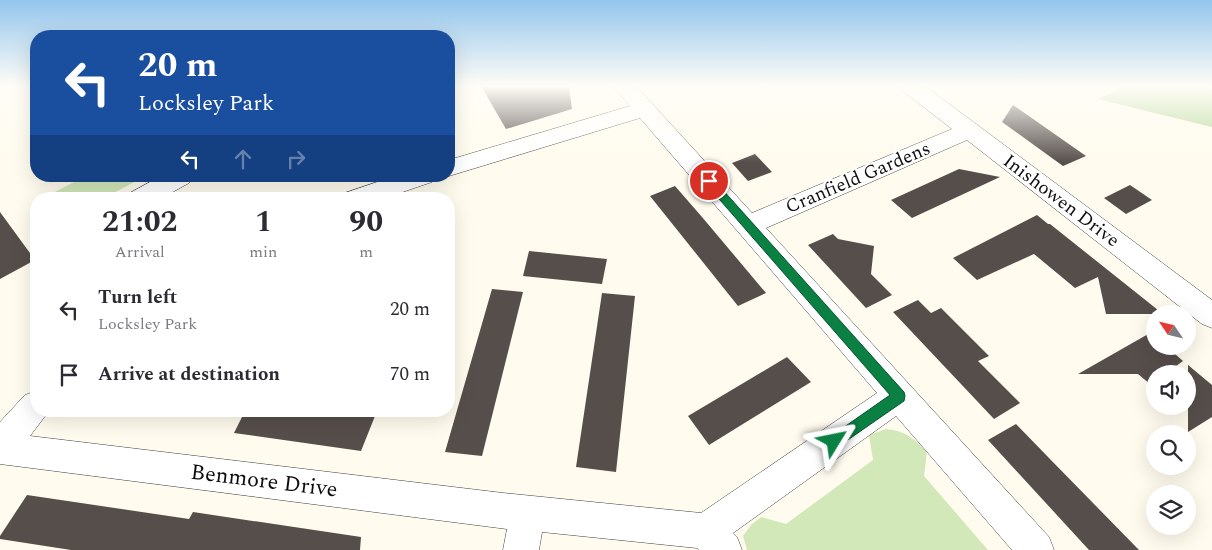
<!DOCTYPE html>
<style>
body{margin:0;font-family:Spectral,serif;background:#f7f7f7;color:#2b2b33;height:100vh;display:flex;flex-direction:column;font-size:19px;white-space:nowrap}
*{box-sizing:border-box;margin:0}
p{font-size:16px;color:#7c7c81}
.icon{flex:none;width:28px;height:28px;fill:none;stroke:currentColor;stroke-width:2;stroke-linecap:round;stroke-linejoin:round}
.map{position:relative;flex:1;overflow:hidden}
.drawer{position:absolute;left:30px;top:192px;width:425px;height:225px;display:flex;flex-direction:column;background:#fff;border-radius:20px;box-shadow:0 5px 20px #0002}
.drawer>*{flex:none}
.hud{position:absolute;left:30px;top:30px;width:425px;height:152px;border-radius:20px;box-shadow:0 5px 20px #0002;background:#1a4fa0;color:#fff;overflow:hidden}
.needle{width:32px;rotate:305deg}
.tools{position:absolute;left:1146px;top:305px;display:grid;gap:10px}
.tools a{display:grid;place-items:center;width:50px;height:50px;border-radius:50%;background:#fff;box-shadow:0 5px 20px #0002;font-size:25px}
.pin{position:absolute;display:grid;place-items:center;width:42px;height:42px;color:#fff;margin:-21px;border:2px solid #fff;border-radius:50%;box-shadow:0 1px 5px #0007}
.me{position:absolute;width:55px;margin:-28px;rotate:55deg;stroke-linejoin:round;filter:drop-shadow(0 0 4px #0008)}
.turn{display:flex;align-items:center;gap:18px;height:105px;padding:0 25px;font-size:22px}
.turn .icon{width:65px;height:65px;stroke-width:2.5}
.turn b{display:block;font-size:35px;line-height:42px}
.lanes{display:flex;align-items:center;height:48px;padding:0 25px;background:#0003;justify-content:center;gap:25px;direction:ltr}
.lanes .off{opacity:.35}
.eta{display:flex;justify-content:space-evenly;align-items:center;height:85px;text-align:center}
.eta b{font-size:30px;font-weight:700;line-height:35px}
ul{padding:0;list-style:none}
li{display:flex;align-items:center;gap:15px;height:65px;padding:0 25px}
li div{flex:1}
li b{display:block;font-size:19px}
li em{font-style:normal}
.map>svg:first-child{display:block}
</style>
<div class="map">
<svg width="1212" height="550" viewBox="0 0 1212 550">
<rect width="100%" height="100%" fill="#fffbee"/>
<path fill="#d2e8b9" d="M86 176H146L102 199H49L47 196Z
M886 429C906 431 913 438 927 452L924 476 988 550H747L743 536 751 525 761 517 786 524 873 460 869 435Z"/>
<path fill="#b6d898" d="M1125 86H1212V127L1098 99Z"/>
<path fill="#564e4a" d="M481 86H569L572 109 506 129Z
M1013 105 1086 156 1063 166 1002 122Z
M755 154 772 172 748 181 732 163Z
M959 169 1000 177 912 218 891 200Z
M1130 185 1152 200 1126 214 1104 198Z
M675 186 702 217 766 293 738 306 650 196Z
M0 212 35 260 0 279Z
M1037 215 1048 224H1050L1163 314H1106L1098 277 1075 288 1034 254 977 280 953 258Z
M833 234 838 239 874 246 871 274 892 295 866 308 808 245Z
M529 251 607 259 602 284 523 276Z
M492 289 523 292 482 456 445 452Z
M602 293 635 296 616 472 576 467Z
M918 300 931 313 941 308 989 356 978 361 1020 403 994 419 893 312Z
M1150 333 1155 338V346H1166L1183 361 1165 374H1155V381L1150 384 1138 374H1078Z
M787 357 811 382 709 445 688 416Z
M1188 365 1212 385V417L1188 432Z
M245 411H377L361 451 234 433Z
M1016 424 1049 458 1139 550H1089L988 440Z
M27 495 189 519 193 512 361 537 360 550H71L0 539V536Z"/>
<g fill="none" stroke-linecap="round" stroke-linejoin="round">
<defs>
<path id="street" d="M613 86H636L752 213 952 129 903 91 900 86H925L1212 300V328L1202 324 967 140 766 228 1049 537 1054 550H1012L896 416 733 533 737 537 742 550H699L697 548 542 532 539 550H503L507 529 0 464V422L25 395 36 391V411H49L30 436 503 493 701 513 877 393 640 118 449 176V160L630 106Z
M161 176 192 177 189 183 160 199H127L130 193Z
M395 176H435L432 182 382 199H342L345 193Z"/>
</defs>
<use href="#street" stroke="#404040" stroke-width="1"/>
<use href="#street" fill="#fff" fill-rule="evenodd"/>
</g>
<linearGradient id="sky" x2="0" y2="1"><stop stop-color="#93c5ed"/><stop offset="0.53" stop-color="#fffdf7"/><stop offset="1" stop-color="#fffdf7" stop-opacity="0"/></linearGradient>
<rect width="1212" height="163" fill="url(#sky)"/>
<path fill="#0b8043" stroke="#07532c" d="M709 178 713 179 904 392 905 396 904 401 839 446 834 448 830 446 828 441 830 437 890 395 706 184 704 181Z"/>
<g text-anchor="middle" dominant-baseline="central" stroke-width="5" stroke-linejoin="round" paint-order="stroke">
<g font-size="19" fill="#0d0d0d" stroke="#fff">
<text transform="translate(858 178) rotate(-23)">Cranfield Gardens</text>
<text transform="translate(1061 201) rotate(37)">Inishowen Drive</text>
</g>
<g font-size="22" fill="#0d0d0d" stroke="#fff">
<text transform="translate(264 481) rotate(7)">Benmore Drive</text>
</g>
</g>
</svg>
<div class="tools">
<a><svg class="needle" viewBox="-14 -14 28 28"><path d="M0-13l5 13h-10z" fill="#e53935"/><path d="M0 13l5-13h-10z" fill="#7c7c81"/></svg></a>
<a><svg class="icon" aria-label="sound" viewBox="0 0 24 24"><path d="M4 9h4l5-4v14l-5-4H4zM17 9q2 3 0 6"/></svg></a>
<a><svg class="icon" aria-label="search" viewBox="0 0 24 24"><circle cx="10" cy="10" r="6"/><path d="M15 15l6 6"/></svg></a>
<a><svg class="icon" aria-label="layers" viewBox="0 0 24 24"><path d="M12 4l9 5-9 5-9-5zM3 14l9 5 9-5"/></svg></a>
</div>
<div class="pin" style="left:709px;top:181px;background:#d93025"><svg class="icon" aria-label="arrive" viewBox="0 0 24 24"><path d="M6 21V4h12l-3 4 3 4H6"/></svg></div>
<svg class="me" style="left:834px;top:441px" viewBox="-20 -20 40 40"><path d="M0-17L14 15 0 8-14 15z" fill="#0b8043" stroke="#fff" stroke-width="4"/></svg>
<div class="hud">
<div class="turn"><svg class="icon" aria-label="left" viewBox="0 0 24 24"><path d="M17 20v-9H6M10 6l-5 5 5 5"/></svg><div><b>20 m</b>Locksley Park</div></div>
<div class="lanes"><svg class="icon" aria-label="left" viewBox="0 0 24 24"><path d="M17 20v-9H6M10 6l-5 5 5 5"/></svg><svg class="icon off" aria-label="ahead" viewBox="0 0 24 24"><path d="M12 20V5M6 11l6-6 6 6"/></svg><svg class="icon off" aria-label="right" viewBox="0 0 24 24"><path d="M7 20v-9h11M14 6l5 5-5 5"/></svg></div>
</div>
<section class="drawer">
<div class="eta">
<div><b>21:02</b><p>Arrival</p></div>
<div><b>1</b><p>min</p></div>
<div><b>90</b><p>m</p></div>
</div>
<ul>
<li><svg class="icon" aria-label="left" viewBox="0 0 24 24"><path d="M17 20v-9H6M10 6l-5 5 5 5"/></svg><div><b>Turn left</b><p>Locksley Park</p></div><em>20 m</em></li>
<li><svg class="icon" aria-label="arrive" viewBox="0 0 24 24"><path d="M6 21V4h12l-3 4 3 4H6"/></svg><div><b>Arrive at destination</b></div><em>70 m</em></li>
</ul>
</section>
</div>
